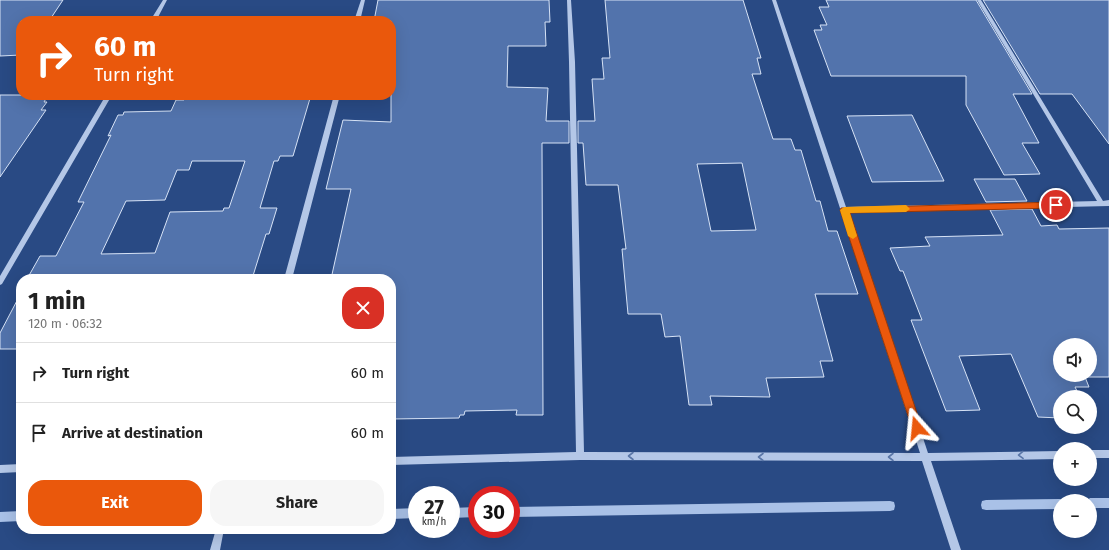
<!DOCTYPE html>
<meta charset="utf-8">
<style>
body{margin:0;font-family:"Fira Sans",sans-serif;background:#f6f6f6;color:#222;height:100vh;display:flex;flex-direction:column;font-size:15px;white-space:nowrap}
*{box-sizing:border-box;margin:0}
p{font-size:13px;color:#767676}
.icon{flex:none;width:22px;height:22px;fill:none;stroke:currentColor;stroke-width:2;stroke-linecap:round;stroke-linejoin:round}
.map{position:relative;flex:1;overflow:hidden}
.sheet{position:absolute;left:16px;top:274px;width:380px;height:260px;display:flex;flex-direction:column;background:#fff;border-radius:16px;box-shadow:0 4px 16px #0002}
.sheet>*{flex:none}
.guide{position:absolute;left:16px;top:16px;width:380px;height:84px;border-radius:16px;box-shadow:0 4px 16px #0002;background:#ea580c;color:#fff;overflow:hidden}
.tools{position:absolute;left:1053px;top:338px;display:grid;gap:8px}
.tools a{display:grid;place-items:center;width:44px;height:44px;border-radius:50%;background:#fff;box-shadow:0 4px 16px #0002;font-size:20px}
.speed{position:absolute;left:408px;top:486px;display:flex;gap:8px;font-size:20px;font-weight:700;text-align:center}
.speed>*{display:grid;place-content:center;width:52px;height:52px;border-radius:50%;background:#fff;box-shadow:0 4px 16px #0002;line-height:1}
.speed small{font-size:10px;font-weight:400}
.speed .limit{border:6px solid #d22;background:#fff;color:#111}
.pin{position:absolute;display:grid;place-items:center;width:34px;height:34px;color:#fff;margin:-17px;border:2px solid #fff;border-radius:50%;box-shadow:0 1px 4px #0007}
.me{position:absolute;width:44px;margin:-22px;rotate:342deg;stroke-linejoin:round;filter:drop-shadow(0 0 3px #0008)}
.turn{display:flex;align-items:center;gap:14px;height:84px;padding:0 12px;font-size:18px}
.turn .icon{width:52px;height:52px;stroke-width:2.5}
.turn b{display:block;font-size:28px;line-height:34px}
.round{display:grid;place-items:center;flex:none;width:42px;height:42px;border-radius:16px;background:#f6f6f6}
.summary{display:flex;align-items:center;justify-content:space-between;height:68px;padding:0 12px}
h1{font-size:24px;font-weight:700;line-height:30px}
.button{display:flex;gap:8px;margin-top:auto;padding:8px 12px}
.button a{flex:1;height:46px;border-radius:16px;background:#ea580c;color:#fff;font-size:16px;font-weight:700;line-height:46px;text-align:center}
.button a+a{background:#f6f6f6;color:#222}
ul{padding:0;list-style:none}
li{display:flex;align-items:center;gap:12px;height:60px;padding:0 12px;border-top:1px solid #e0e0e0}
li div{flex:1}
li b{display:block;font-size:15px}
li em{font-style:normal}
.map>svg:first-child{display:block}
</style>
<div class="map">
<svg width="1109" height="550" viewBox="0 0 1109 550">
<rect width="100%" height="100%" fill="#294a84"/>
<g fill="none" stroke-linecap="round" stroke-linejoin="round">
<path fill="#a9c1e7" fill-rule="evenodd" d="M1090 498H1109V508H1090V501H1086Z
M1060 499 1064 501H1060V509L986 510 982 509 981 505 982 501 986 500Z
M890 501 894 502 895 506 894 510 890 511 511 517V507Z
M477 507V517L451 518V508Z
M417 508V518L391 519V509Z
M21 511V521L0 522V512Z"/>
</g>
<path fill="#5273ac" stroke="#d7e3f6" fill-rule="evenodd" d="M0 0H63L49 21H21V55L0 56Z
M378 0H549L550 22H545L546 46H508L507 87 548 88 546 121H569V143H542L543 415H516L517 410 465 411 464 415H460L459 418 391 419V279H331L351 189H326L343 120 391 122V21H374Z
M605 0H743L761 58H757L761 74H752L773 139H791L795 150H801L816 201H820L828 231H837L858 294H815L833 361H820L824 377 766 378 770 397 710 396 712 405H689L680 336 665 337 661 314H628L622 249H626L618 185H586L583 143H578V121H595L592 79H604L602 58H610ZM742 163 756 230 711 231 697 164Z
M826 0H976L1032 94H1013L1039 143H1022L1040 174 1004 175 966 105V76H831L814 30H822L820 25H827L819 7H829Z
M983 0H1109V144L1072 94H1040Z
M0 95H40L39 97H47L44 102H47L41 110H46L0 177Z
M186 95H311L293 156H280L278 161H274L260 208H277L269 234H266L252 279H27L40 256H56L84 202H78L111 135 108 136 118 115H123L124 112 171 111 176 100H184ZM192 161H245L229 208H224L223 211 170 212 155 253 101 254 126 201 165 200 177 170H189Z
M912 115 944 181 872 182 847 116Z
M974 179H1015L1027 201 986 202Z
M1032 209 1041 226 1057 225 1059 229 1109 228V377H1085L1089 387H1075L1080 397H1060V418L1038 417 1011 354 959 356 980 410 946 411 911 320H922L903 271H900L890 248 930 246 925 237 1003 235 990 210ZM1060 345H1090V375H1060Z
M21 293V349H0V333Z"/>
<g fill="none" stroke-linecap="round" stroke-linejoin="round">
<path fill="#b4c7e7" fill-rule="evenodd" d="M163 0H167L156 21H150Z
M361 0H365L360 21H354Z
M567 0H571L575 62 584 452 920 453 772 0H776L846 207 1097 201 977 0H981L1103 201 1109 200V206L848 212 928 453 1060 451V459L931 461 961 550H951L922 461 580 460 391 465V457L576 452 569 62Z
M106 95H112L2 284 0 285V276Z
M334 95H340L292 279H284Z
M1090 450H1109V458H1090Z
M21 464V472L0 473V465Z
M216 529H224L220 550H210Z"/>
</g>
<defs><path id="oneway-chevron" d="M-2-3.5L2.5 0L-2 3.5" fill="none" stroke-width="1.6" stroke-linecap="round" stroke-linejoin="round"/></defs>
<g stroke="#5a76a7">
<use href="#oneway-chevron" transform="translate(1021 455) rotate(179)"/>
<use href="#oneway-chevron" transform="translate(631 456) rotate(-180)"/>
<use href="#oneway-chevron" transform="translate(761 457) rotate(-180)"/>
<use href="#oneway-chevron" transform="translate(891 457) rotate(-180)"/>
</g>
<path fill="#ea580c" stroke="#983908" d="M1056 202 1061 205 1056 208 850 213 922 428 921 431 917 433 913 431 840 210 841 208Z"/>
<path fill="#f59e0b" d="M906 205 910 209 906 212 850 213 857 236 853 239 848 236 840 210 844 207Z"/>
</svg>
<div class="tools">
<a><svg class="icon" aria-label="sound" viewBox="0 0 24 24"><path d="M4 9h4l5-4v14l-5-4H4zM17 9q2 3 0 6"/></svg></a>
<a><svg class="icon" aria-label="search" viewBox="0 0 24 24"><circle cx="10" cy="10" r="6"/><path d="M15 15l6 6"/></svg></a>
<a>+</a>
<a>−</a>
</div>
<div class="speed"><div>27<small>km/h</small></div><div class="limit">30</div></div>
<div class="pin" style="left:1056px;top:205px;background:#d93025"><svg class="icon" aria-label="arrive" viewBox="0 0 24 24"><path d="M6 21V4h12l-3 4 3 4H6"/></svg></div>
<svg class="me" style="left:917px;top:428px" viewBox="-20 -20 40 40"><path d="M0-17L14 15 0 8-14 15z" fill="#ea580c" stroke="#fff" stroke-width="4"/></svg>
<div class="guide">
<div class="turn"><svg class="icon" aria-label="right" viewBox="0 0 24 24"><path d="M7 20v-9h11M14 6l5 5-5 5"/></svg><div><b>60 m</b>Turn right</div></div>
</div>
<section class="sheet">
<div class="summary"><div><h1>1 min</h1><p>120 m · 06:32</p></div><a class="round" style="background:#d93025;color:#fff"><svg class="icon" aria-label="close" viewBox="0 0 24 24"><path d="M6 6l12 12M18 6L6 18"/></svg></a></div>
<ul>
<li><svg class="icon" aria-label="right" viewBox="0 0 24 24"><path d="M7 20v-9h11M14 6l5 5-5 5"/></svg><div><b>Turn right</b></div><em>60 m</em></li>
<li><svg class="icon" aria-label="arrive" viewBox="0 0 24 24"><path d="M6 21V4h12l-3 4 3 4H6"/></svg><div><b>Arrive at destination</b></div><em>60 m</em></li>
</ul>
<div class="button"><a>Exit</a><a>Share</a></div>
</section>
</div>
